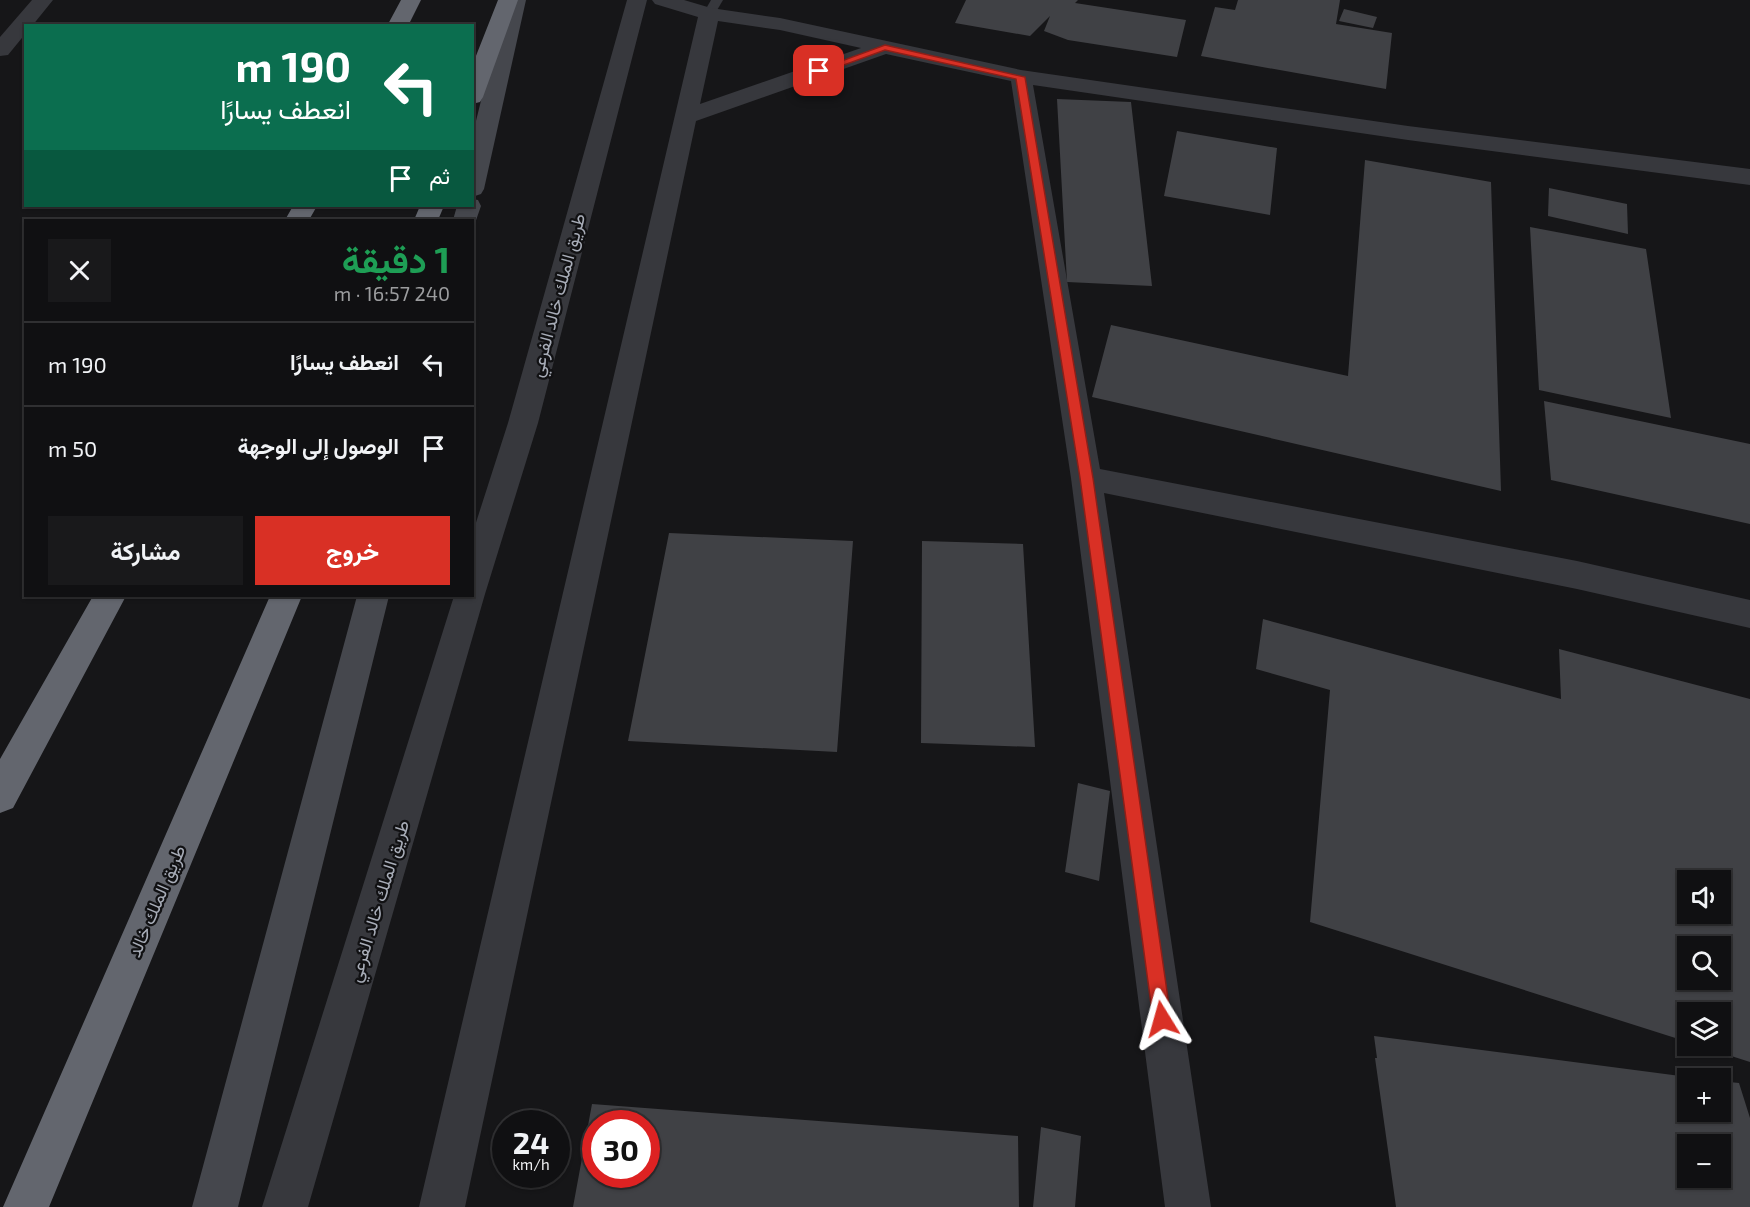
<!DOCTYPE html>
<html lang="ar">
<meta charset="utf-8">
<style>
body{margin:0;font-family:"Exo 2",Vazirmatn,sans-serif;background:#19191b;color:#f1f3f6;direction:rtl;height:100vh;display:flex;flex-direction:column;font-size:22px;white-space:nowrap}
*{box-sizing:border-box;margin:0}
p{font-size:20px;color:#9c9d9f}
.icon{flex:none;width:33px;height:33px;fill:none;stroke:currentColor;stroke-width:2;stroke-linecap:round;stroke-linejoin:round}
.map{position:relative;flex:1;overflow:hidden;direction:ltr}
.details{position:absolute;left:24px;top:219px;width:450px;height:378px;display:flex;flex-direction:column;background:#101012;border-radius:0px;box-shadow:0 2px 4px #0004,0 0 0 2px #303032;direction:rtl}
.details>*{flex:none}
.hud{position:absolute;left:24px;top:24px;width:450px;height:183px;border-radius:0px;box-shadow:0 2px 4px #0004,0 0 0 2px #303032;direction:rtl;background:#0b6e4f;color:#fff;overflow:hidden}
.fabs{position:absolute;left:1677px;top:870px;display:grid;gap:12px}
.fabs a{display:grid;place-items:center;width:54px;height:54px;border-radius:0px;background:#101012;box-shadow:0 2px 4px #0004,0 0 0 2px #303032;font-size:30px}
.speed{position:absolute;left:492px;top:1110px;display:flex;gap:12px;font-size:30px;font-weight:700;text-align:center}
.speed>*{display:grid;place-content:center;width:78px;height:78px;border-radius:50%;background:#101012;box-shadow:0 2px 4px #0004,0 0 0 2px #303032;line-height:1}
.speed small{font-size:15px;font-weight:400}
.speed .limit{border:9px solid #d22;background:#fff;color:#111}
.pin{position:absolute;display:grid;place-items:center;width:51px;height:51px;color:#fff;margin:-26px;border-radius:12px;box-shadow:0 3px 9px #0006}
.me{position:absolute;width:66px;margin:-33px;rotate:352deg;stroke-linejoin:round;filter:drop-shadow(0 0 4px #0008)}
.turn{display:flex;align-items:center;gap:21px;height:126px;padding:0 24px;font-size:27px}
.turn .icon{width:78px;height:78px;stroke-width:2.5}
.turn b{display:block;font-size:42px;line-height:51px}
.then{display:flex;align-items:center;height:57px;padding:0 24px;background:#0003;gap:12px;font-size:22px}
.round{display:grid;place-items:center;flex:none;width:63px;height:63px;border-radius:0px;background:#19191b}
.overview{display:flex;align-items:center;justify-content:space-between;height:102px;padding:0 24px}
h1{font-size:36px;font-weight:700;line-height:45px;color:#1e9e55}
.button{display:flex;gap:12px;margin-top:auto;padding:12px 24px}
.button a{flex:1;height:69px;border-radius:0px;background:#d93025;color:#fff;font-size:24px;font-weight:700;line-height:69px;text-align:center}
.button a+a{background:#19191b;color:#f1f3f6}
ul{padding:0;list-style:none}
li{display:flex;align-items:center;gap:18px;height:84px;padding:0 24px;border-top:2px solid #303032}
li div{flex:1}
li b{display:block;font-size:22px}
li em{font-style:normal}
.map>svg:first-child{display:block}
</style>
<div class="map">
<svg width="1750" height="1207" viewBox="0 0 1750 1207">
<rect width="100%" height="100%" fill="#161618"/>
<path fill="#404145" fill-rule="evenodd" d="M966 0H1078L1075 3 1186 20 1177 57 1068 40 1044 31 1050 16 1030 36 955 23Z
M1238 0H1340L1336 24 1392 33 1386 89 1201 56 1215 7 1235 10Z
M1344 9 1377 17 1373 28 1339 21Z
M1057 99 1131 102 1152 286 1067 282Z
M1177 131 1277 148 1270 215 1164 196Z
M1365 160 1491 182 1501 491 1092 397 1111 325 1348 376Z
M1549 188 1627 204 1628 234 1548 216Z
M1530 227 1646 249 1671 418 1539 390Z
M1544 401 1750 444V524L1551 480Z
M669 533 853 541 837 752 628 741Z
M922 541 1023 544 1035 747 921 743Z
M1263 619 1561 699 1559 649 1750 699V1062L1700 1046H1720V1012H1688V1042L1310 922 1330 690 1256 669ZM1688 880H1720V914H1688ZM1688 946H1720V980H1688Z
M1078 783 1110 791 1099 881 1065 872Z
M1374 1036 1688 1077V1112H1720V1081L1739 1083 1750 1118V1207H1396L1375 1058H1377ZM1688 1144H1720V1178H1688Z
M592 1104 1018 1136 1019 1207H573ZM596 1124H646V1174H596Z
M1041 1127 1081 1136 1075 1207H1033Z"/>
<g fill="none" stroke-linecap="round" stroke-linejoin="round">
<path fill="#37383d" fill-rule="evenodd" d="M711 0H723L713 17 709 18 703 14Z"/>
<path fill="#37383d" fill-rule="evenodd" d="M32 0H53L32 26H26V33L8 55 0 56V37Z
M627 0H647L538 423 485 594 308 1207H262L454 596H472V535L508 423Z
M652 0H684L711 8 780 18 1021 70 1408 126 1750 169V185L1408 140 1033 85 1100 469 1577 561 1750 600V628L1577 589 1104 493 1211 1207H1165L1071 478 1011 81 886 54 696 121 465 1207H419L698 17 655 4ZM718 21 780 30 861 48 700 104Z"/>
<path fill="#45474d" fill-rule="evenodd" d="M506 0H526L484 189 481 194 472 197V137Z
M472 199 478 200 481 206 474 226 472 220H453L457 206H472Z
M357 596H389L238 1207H192Z"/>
<path fill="#63666e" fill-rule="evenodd" d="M401 0H421L408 26H387Z
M498 0H518L483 97 480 102 472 104V66Z
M293 206H317L309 220H285Z
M420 206H444L438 220H414Z
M93 596H126L13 808 0 813V759Z
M270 596H302L49 1207H3Z"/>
</g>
<path fill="#d93025" stroke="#8d1f18" stroke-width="1.5" d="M885 45 1025 77 1093 478 1171 1019 1168 1025 1162 1028 1156 1025 1153 1019 1080 478 1016 79 885 50 822 73 814 71Z"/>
<g text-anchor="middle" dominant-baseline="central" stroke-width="4.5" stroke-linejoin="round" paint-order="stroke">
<g font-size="18" fill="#a8adb8" stroke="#111113">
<text transform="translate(557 295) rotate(-75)">طريق الملك خالد الفرعي</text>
<text transform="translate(156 901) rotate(-67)">طريق الملك خالد</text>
<text transform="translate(378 901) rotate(-73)">طريق الملك خالد الفرعي</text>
</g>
</g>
</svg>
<div class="fabs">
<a><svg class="icon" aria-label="sound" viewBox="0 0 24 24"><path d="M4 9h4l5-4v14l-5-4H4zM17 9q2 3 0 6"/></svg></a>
<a><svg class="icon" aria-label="search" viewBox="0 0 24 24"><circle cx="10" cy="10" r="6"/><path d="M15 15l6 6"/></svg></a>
<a><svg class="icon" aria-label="layers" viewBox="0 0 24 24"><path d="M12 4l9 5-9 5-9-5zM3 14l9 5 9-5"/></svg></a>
<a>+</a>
<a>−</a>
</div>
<div class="speed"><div>24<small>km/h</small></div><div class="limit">30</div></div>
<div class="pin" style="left:819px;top:71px;background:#d93025"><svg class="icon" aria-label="arrive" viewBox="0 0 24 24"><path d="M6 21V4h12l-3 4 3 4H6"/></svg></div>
<svg class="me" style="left:1162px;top:1019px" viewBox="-20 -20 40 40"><path d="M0-17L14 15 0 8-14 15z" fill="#d93025" stroke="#fff" stroke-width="4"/></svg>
<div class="hud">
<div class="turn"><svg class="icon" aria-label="left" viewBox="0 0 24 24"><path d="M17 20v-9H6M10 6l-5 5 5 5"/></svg><div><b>190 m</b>انعطف يسارًا</div></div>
<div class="then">ثم<svg class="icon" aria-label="arrive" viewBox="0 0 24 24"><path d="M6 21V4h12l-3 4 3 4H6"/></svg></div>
</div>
<section class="details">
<div class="overview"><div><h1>1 دقيقة</h1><p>240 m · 16:57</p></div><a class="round"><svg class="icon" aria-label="close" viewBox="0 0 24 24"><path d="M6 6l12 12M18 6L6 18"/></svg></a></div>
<ul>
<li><svg class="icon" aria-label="left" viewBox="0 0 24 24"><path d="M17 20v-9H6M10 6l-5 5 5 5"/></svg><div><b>انعطف يسارًا</b></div><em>190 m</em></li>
<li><svg class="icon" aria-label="arrive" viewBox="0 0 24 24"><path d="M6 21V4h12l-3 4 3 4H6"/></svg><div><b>الوصول إلى الوجهة</b></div><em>50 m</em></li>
</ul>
<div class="button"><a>خروج</a><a>مشاركة</a></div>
</section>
</div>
